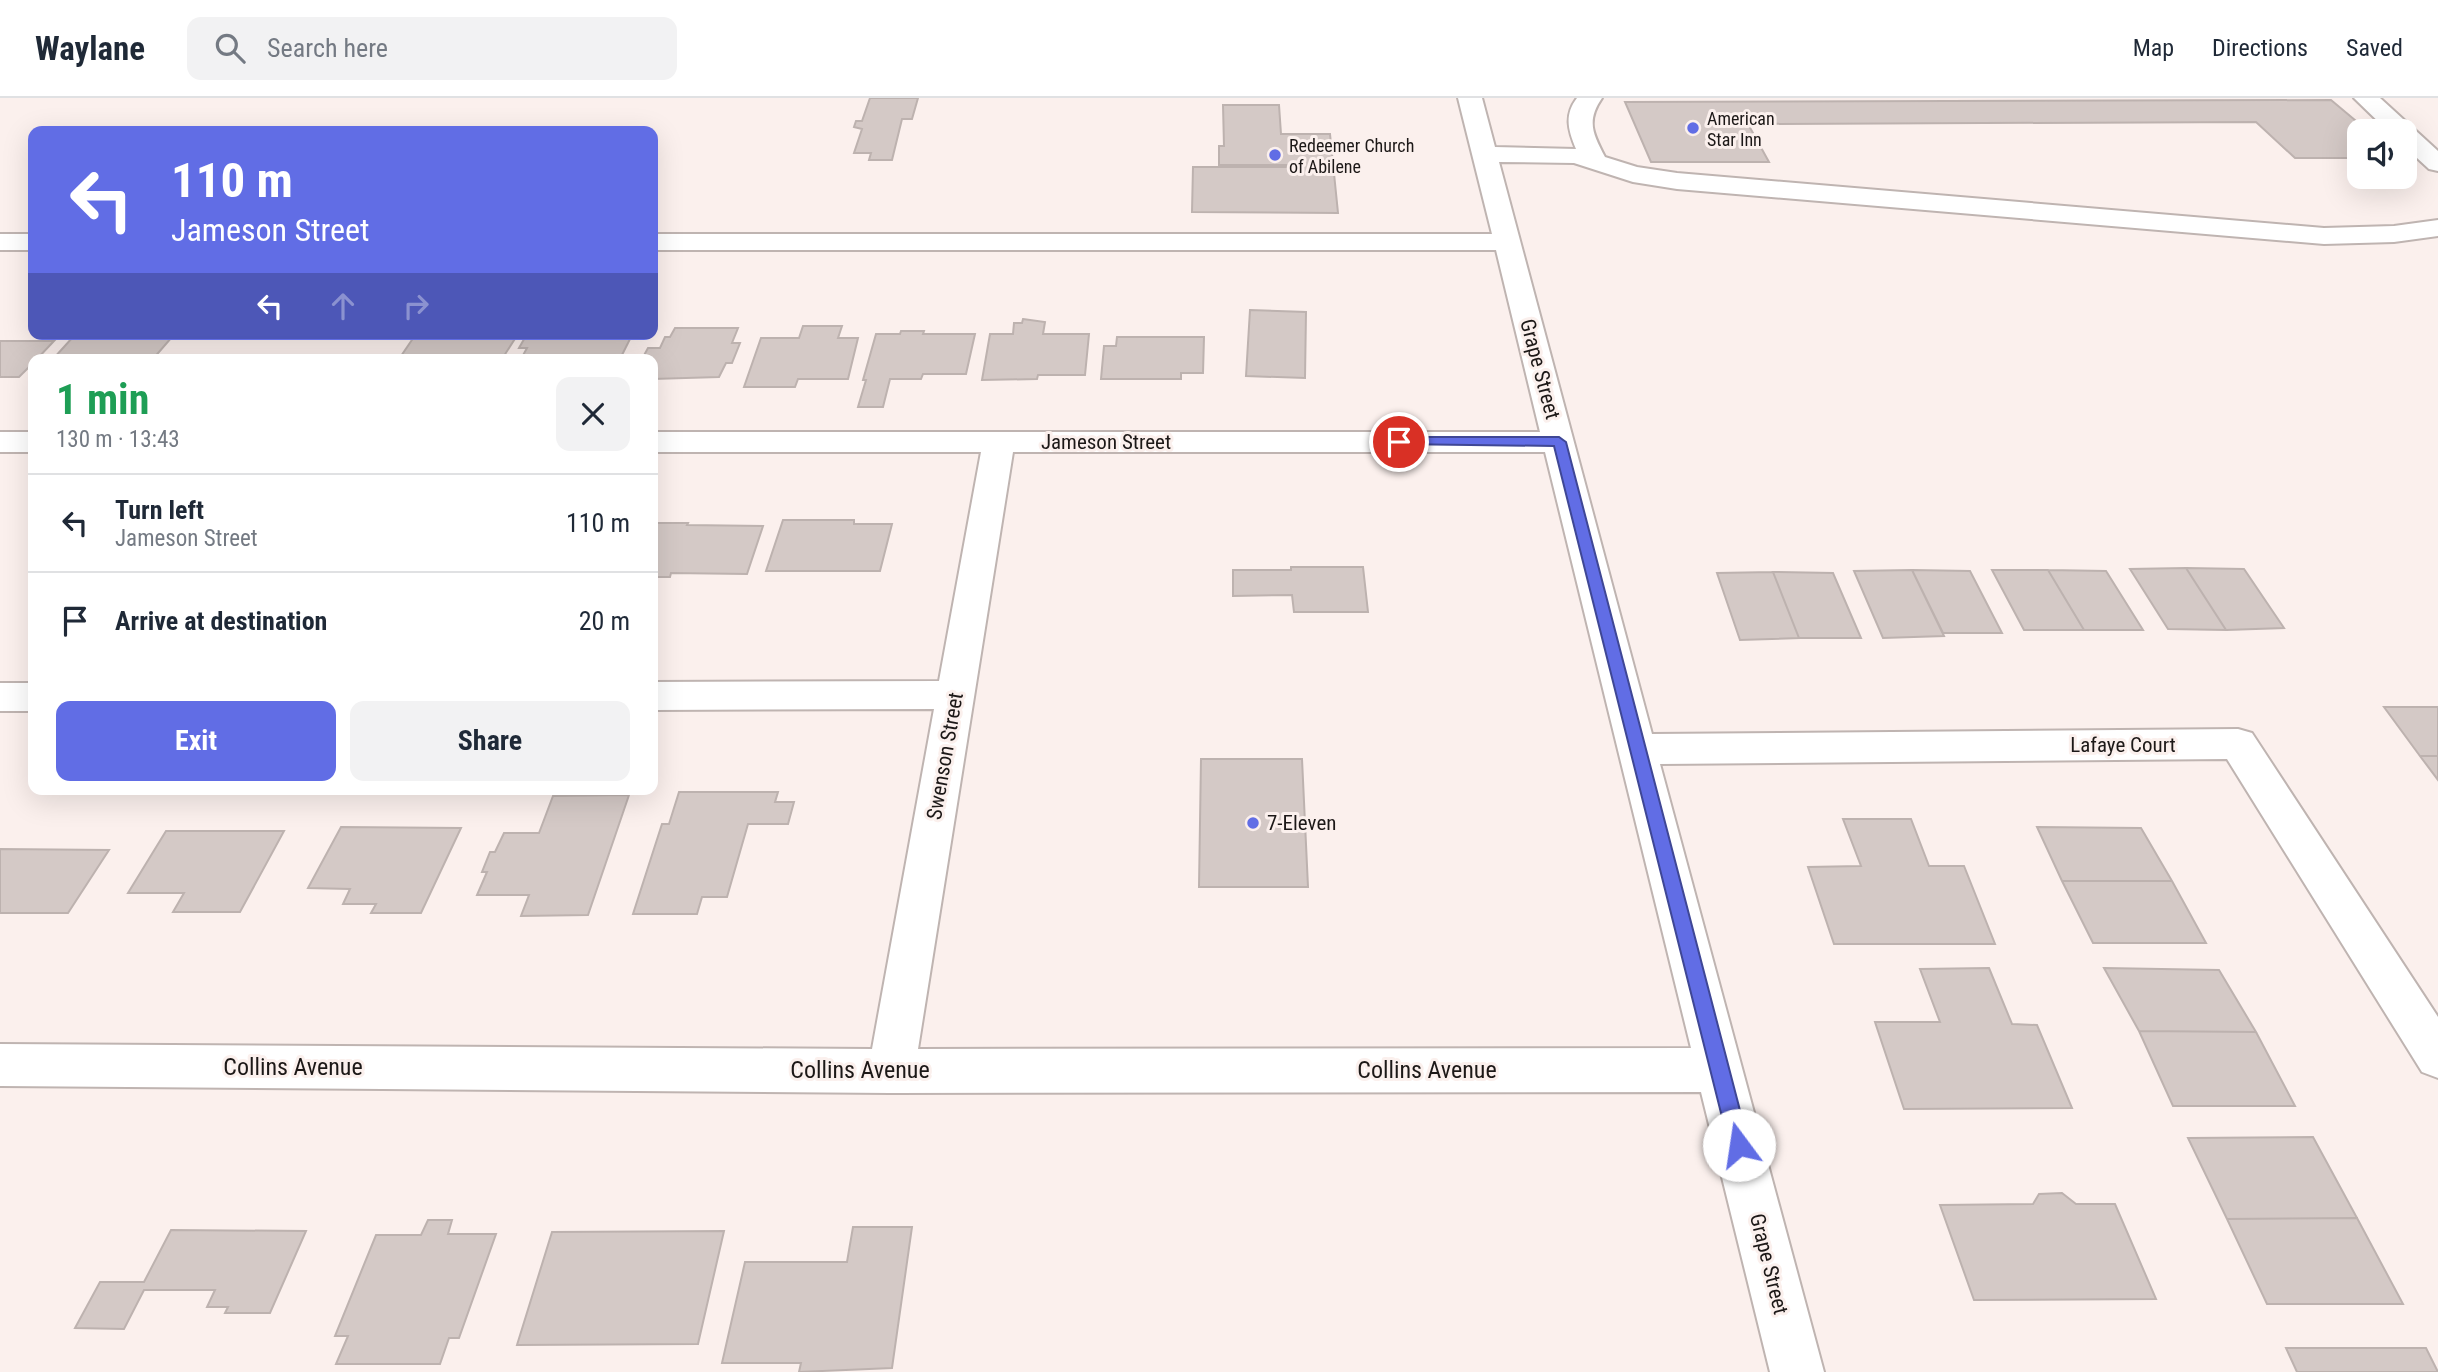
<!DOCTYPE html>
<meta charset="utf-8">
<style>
body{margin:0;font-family:"Roboto Condensed",sans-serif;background:#f2f2f3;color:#1f2937;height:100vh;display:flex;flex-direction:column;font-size:26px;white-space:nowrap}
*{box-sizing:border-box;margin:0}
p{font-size:23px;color:#747a83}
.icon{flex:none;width:38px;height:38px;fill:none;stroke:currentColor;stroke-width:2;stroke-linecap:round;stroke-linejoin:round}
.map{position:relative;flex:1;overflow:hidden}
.details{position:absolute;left:28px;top:256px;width:630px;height:441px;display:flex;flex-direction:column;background:#fff;border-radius:14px;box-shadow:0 7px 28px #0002}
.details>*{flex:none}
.guide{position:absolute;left:28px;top:28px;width:630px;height:214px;border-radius:14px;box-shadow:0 7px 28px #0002;background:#616de5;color:#fff;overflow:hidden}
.controls{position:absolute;left:2347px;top:21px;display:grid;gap:14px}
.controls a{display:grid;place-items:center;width:70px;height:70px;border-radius:14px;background:#fff;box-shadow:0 7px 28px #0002;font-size:35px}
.pin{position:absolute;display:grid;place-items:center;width:60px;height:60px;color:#fff;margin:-30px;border:4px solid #fff;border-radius:50%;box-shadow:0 2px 7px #0007}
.me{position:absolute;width:77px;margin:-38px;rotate:346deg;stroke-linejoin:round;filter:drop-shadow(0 0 5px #0008)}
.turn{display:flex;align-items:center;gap:24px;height:147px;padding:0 28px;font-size:32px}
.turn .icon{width:91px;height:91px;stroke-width:2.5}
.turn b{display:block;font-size:49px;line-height:60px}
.lanes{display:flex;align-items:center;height:66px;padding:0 28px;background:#0003;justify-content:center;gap:35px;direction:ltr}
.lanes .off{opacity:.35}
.round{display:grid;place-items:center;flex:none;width:74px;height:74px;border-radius:14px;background:#f2f2f3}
.overview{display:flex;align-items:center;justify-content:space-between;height:119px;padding:0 28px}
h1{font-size:42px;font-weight:700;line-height:52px;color:#1e9e55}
.button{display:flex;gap:14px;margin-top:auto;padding:14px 28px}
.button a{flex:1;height:80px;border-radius:14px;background:#616de5;color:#fff;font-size:28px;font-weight:700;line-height:80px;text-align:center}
.button a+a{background:#f2f2f3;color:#1f2937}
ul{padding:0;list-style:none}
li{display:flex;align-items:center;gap:21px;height:98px;padding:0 28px;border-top:2px solid #e0e1e3}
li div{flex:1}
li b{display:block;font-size:26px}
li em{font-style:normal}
header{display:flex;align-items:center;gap:42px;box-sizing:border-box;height:98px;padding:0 35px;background:#fff;border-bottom:2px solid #e0e1e3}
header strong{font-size:33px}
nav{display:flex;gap:38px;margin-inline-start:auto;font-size:24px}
.search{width:490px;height:63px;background:#f2f2f3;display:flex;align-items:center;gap:18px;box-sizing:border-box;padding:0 24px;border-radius:14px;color:#747a83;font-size:26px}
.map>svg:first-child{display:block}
</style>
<header>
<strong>Waylane</strong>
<div class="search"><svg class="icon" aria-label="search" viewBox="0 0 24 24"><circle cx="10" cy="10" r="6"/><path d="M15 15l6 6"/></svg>Search here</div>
<nav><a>Map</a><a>Directions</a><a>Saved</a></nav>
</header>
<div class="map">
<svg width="2438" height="1274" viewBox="0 0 2438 1274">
<rect width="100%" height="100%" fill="#fbf0ed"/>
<path fill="#d4c9c6" stroke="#bdb2af" stroke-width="2" d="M870 0H918L912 21H902L892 62H869L871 55H854L862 31 854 29 856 23H862Z
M2331 2 2368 33H2359V60H2295L2256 24 1748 26 1769 64H1651L1625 4Z
M1223 7H1279L1281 36H1330L1338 115 1192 114 1193 69H1302V67H1219V48H1224Z
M1250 212 1306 214 1305 280 1246 278Z
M1023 221 1045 224 1043 236H1089L1085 277H1038L1037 281 982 282 990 236H1013L1014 225H1022Z
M803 228H842L838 240H858L848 281H798L795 289H744L761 240H799Z
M675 230H738L732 245H740L732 265H726L719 279 653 281V261H642L648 250H660L665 239H670Z
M901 233H924L923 236H975L966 276H923L921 281H890L883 309H858L866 282H863L876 236H900Z
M416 236H518L502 261H399Z
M527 236H561L560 238 631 239 620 261H521L527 250H519Z
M88 237H107L105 239H172L153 261H53L73 239Z
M1117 239H1204L1203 275H1181V281H1101L1104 248H1116Z
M0 243H54L37 261H33V265L19 279H0Z
M783 422H854V426H892L880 473H766Z
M653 425H688L687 427 763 428 747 476 671 475 670 479H653Z
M1291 469H1363L1368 514H1294L1292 497 1233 498V472H1291Z
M2186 470 2226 532 2168 531 2130 471Z
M2186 470 2244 471 2284 530 2226 532Z
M1912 472 1944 538 1883 540 1854 473Z
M1912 472 1970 473 2002 535H1943Z
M1992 472H2048L2084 532H2024Z
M2048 472 2106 473 2143 532H2084Z
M1773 474 1799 540 1740 542 1717 475Z
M1773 474 1833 475 1861 540H1799Z
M2384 609H2438V658H2420Z
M2420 658H2438V682Z
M1201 661H1302L1308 789H1199Z
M679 694H778L775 704H794L788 726H748L727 799H702L697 816H633L662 726H669Z
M629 697 588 817 521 818 529 797H477L487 774H482L490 754H495L504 735H539L553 698Z
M1843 721H1911L1929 768H1964L1995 846H1834L1808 769 1861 768Z
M341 729 461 730 421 815H371L376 806H343L350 791 308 790Z
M2037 729 2141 730 2172 783H2062Z
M166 733H284L240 814H173L184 795H128Z
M0 751 109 752 68 815H0Z
M2062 783H2172L2206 845H2093Z
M1989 870 2012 926 2037 927 2072 1010 1904 1011 1875 924H1940L1920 871Z
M2104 870 2219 872 2256 934 2139 933Z
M2139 933 2256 934 2295 1008H2173Z
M2313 1039 2357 1120 2227 1121 2188 1040Z
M2062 1095 2076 1106H2115L2156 1201 1974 1202 1940 1107 2033 1106 2039 1096Z
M2357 1120 2403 1206H2267L2227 1121Z
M428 1122H452L448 1136H496L459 1240H449L440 1266H336L348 1238H335L376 1137H421Z
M853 1129H912L892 1270 799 1274 801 1265H722L745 1164H847Z
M171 1132 306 1133 270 1215H225L228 1209H207L215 1192H144L124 1231 75 1230 100 1184H144Z
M724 1133 698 1246 517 1247 552 1134Z
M2286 1250H2426L2438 1274H2297Z"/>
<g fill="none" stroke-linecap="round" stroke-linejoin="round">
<defs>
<path id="minor" d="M1458 0H1482L1495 49 1576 51C1568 32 1564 17 1577 0H1602C1586 23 1593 36 1605 59L1637 69 1677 75 2324 130 2394 128 2438 122V138L2394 144 2324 146 1677 91 1633 84 1574 65 1499 64 1652 636 2238 631 2252 635 2438 919V980L2422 974 2227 661 1660 666 1824 1274H1770L1701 994 891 995 0 988V946L872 951 934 611 653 612V584L939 583 981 354H653V334H1540L1496 152H653V136H1492ZM1013 354H1545L1691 950 918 951Z
M2354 0H2380L2438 53V73L2429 71 2404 48V33H2388Z
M0 136H33V152H0Z
M0 334H33V354H0Z
M0 585H33V613H0Z"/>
</defs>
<use href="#minor" stroke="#bfb4b1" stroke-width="4"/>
<use href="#minor" fill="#fff" fill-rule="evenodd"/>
</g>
<path fill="#616de5" stroke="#3f4795" stroke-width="2" d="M1399 339H1559L1566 344 1749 1047 1746 1054 1739 1057 1732 1054 1729 1047 1554 348 1395 346 1393 344Z"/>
<g fill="#616de5" stroke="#fbf0ed" stroke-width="2.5">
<circle cx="1693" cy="30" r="7"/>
<circle cx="1275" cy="57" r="7"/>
<circle cx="1253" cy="725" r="7"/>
</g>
<g text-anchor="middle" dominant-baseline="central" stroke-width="6" stroke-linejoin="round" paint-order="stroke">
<g font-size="18" fill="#1c1817" stroke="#fbf0ed" text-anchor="start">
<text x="1707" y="20">American<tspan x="1707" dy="21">Star Inn</tspan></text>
<text x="1289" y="47">Redeemer Church<tspan x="1289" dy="21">of Abilene</tspan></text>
</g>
<g font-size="21" fill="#1c1817" stroke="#fbf0ed">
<text transform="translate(1540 271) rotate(75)">Grape Street</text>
<text x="1106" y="344">Jameson Street</text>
<text x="2123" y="647">Lafaye Court</text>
<text transform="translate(945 658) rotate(-80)">Swenson Street</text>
<text transform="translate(1769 1166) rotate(76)">Grape Street</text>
</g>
<g font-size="21" fill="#1c1817" stroke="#fbf0ed" text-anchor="start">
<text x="1267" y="725">7-Eleven</text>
</g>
<g font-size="24" fill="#1c1817" stroke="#fbf0ed">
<text x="293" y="969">Collins Avenue</text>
<text x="860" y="972">Collins Avenue</text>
<text x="1427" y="972">Collins Avenue</text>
</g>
</g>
</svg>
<div class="controls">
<a><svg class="icon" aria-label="sound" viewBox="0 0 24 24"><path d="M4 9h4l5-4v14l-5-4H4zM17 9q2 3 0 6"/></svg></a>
</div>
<div class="pin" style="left:1399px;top:344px;background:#d93025"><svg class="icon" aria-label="arrive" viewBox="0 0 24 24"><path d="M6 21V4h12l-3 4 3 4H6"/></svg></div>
<svg class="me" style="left:1739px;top:1047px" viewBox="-20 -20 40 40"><circle r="19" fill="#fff"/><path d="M0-13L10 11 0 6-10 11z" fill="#616de5"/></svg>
<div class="guide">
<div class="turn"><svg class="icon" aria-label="left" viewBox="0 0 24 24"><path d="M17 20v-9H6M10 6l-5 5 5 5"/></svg><div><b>110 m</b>Jameson Street</div></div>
<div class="lanes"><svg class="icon" aria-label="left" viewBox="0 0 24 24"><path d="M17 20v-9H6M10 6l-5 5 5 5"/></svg><svg class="icon off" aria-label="ahead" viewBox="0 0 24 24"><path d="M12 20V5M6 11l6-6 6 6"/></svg><svg class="icon off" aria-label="right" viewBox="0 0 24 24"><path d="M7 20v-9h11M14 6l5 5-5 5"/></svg></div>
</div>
<section class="details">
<div class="overview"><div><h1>1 min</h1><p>130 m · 13:43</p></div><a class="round"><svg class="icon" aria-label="close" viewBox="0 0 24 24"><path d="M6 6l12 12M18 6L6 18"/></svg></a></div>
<ul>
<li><svg class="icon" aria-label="left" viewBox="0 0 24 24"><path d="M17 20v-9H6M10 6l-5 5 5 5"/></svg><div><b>Turn left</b><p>Jameson Street</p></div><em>110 m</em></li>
<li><svg class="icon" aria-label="arrive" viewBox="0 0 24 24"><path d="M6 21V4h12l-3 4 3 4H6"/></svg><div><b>Arrive at destination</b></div><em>20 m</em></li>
</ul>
<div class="button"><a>Exit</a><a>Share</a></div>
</section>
</div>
